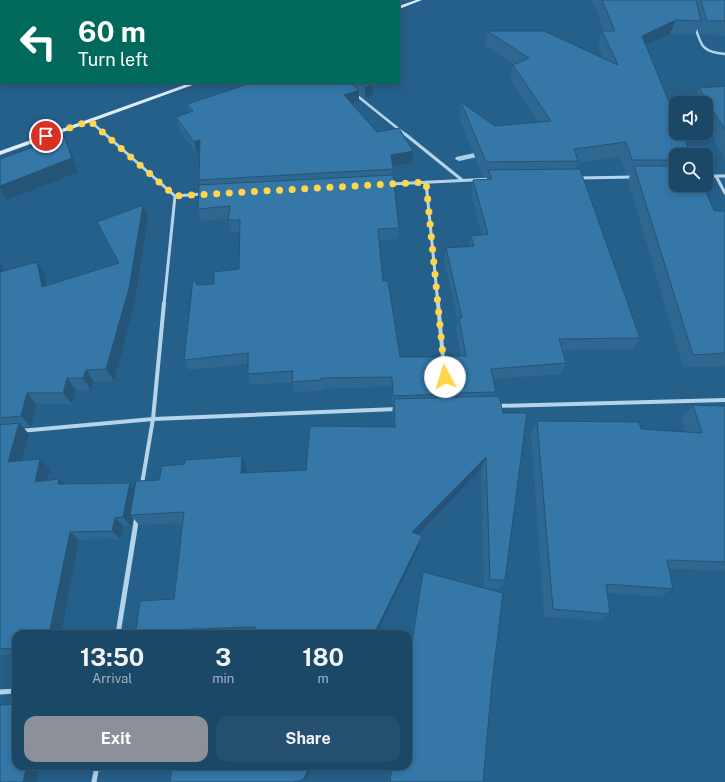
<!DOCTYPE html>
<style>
body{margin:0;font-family:"Public Sans",sans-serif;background:#254f6e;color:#f1f3f6;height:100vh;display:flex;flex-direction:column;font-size:15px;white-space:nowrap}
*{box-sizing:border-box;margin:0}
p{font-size:13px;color:#a0b2c0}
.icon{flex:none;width:22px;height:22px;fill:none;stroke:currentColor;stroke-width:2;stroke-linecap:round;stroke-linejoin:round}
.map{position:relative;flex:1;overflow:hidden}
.sheet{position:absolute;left:12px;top:630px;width:400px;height:140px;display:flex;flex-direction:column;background:#1c4868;border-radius:12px;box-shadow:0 2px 10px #0003,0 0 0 1px #3a607c}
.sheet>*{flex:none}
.guide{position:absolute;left:0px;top:0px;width:400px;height:84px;box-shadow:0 2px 10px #0003,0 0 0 1px #3a607c;background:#00695c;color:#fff;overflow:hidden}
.controls{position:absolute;left:669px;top:96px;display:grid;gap:8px}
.controls a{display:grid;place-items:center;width:44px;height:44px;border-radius:8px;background:#1c4868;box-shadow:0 2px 10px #0003,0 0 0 1px #3a607c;font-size:20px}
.pin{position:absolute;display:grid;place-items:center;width:34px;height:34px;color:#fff;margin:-17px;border:2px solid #fff;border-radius:50%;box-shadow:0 1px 4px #0007}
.me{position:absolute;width:44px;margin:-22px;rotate:354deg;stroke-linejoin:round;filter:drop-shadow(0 0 3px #0008)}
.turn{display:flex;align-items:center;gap:14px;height:84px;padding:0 12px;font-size:18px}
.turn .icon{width:52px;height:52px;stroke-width:2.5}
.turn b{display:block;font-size:28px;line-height:34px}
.eta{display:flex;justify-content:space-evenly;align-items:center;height:68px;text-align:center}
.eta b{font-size:24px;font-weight:700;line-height:28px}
.action{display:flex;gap:8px;margin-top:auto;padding:8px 12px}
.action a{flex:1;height:46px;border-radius:12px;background:#8c9099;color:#fff;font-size:16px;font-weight:700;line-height:46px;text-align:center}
.action a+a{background:#254f6e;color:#f1f3f6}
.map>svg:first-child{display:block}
</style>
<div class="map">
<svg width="725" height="782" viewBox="0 0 725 782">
<rect width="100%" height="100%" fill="#25608b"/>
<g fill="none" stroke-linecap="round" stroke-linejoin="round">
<path fill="#a7d0eb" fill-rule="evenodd" d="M676 109V113L660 117 656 115Z
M488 150H491V154L459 161 455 159 456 157Z"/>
<path stroke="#b3d4ea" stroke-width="2.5" d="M695 26C701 46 702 52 725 54
M355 94 406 135
M90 121 106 135"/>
<path stroke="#b3d4ea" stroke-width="3" d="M105 134 175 196 164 304
M405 134 462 180
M706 176H725
M716 176 725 193
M578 178 634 177
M426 182 438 304
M391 184 492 179
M175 196 202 194"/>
<path stroke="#b3d4ea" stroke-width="4" d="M438 303 447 403
M495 406 725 400
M20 431 153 419 397 409
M142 484 153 419 164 303"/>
<path stroke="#b3d4ea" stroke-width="5" d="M118 634 137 516
M0 692 16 691
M94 782 97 766"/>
<path fill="#deedf8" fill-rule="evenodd" d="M416 0H422L399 9V6Z
M190 83H198L0 155V151Z"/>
</g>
<path fill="#2e6790" d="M592 0H725V36L701 35 698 27 695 35 670 34 646 46 676 155V185L714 211H725V366L683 367 628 181 630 175H626L620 157 578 163 575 169 640 338 633 349 562 350 566 363 561 374 493 379 496 392 495 396 505 580 499 589 484 588 481 469 418 534 422 536 419 546 377 634H140L136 631 174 599 182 523 139 525 133 518 131 526H123L120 539 79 540 61 634H16V654L0 655V260L4 271 45 275 47 285 118 263 97 222 143 205 148 218 135 301 114 381 94 382 91 390H76L72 404H36L31 427H23L29 434 22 461 50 469 48 480 64 484 134 489 159 480 247 469 246 473 306 470 393 427 392 413 393 406H392L391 387 322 389V391L294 392 292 382 251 385 248 374V364L188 370 184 360 197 285 214 284 239 269V232H231L229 219 201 221 198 209 200 185 199 180 200 153 197 154 179 129 176 117 190 113 187 104 240 86 237 83H372L373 84V96L365 99 359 95V101L352 104 377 132 413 151 412 163 392 167V175L399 228 398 239 379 240 383 281 400 357 445 394 444 397H450L447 367 449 356H461L456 329 458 321 444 260 446 248 469 246 471 236 482 235 471 193 473 180H487V177H483L459 117 461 102 495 126 538 122 510 80 513 65H514L485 45 487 31 603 58 598 45 602 31H604Z
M725 86V158L706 126V103H692V102L699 88Z
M693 405 725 406V571L669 569 673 589 660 597 607 593 610 614 599 621 544 617 531 434 537 421 686 432 681 418Z
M423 572 492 683 483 782H388L391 766H408V660L421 582Z"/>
<path fill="#255476" d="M1 7V33L0 35V9Z
M676 20 670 34 636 50 642 36Z
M373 84V96L365 99V87Z
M359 90V101L344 107V95Z
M64 136 70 150 78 172 7 200 0 188V186Z
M200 140 203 152 197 154 194 142Z
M413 151 412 163 391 167V155Z
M143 205 148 218 135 301 114 381 106 369Z
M0 260 9 285 0 273Z
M37 262 45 275 50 300 42 287Z
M86 370 94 382 91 390 83 378Z
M67 378 76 390 72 404 63 393Z
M27 393 36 404 31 427 21 416Z
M19 423 29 434 19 472 8 462Z
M242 456 247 469 245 485 241 473Z
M486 457 481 469 410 543 412 532Z
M40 459 50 469 45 491 35 482Z
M59 479 69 489 58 484Z
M130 483 137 492 130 515 133 518 131 526 123 517Z
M115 518 123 526 120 539 112 531Z
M70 532 79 540 61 634H49Z
M422 536 419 546 377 634H374Z
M27 766H40L37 782H23Z
M310 766H313L306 780H303Z"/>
<path fill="#3578a8" stroke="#255476" d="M0 0H4L3 1H1V7L0 9Z
M183 0H210V1H183Z
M602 0H696L701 21 676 20 642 36 676 119V133H682L691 155H676V160H632L626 142 574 149 578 161 486 162 461 102 495 126 551 121 513 65 529 58 487 31H544L618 65 602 31H615Z
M701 0H725V21H707Z
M247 83H350L359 90 344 95 377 132 399 128 413 151 391 155 393 169 199 180 200 140 194 142 176 117 193 111 187 104 248 84Z
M359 83H372L373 84 365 87Z
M725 86V130L699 88Z
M64 136 72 158 0 186V159Z
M634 166H676V185H703L714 211H725V353L693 355Z
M580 169 640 338 559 339 566 363 491 369 496 392 453 393 449 356H466L459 318H462L446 248 474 246 471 236 488 234 473 180 492 179 488 170Z
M393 175 399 228 378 229 383 281H388L400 357H442L445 394 393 396 392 377 321 378V380L292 382 293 371 248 374V353L184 360 193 279 197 285 214 284V272L239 269 240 220H228L230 206 198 209 199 185Z
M143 205 129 288 106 369 86 370 83 378H67L63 393H27L21 416 0 418V272L37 262 42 287 119 263 97 222Z
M499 396 503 413H527L505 580H490L486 457 412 532 422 536 374 634H254L255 627 136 631 140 601 174 599 184 512 130 515 136 481 159 480 162 466 185 464V460L242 456 241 473 306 470 310 426 395 427 394 399Z
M693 405 725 406V562L667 560 673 589 606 584 610 614 553 609 537 421 639 422 641 429 702 433Z
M19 423 8 462 40 459 35 482 59 479 58 484 130 483 123 517 115 518 112 531 70 532 49 634H16V648L0 649V425Z
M423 572 503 593 492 683 483 782H390L392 766H408V668Z
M16 704V766H27L23 782H0V705Z
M172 766H310L303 780 293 782H170Z"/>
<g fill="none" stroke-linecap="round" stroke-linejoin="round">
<path stroke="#ffd54a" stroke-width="7" stroke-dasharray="0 12.6" d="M46 136 90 121 175 196 426 182 445 377"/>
</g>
</svg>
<div class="controls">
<a><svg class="icon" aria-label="sound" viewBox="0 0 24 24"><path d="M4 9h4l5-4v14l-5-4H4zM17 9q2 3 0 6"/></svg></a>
<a><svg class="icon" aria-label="search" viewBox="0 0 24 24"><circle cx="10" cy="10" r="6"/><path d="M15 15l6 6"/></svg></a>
</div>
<div class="pin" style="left:46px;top:136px;background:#d93025"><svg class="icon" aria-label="arrive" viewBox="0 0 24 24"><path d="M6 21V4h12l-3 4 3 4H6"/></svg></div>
<svg class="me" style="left:445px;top:377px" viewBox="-20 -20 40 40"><circle r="19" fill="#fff"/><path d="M0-13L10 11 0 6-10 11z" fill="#ffd54a"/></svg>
<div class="guide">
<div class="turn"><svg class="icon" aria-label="left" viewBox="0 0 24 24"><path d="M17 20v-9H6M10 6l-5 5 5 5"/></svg><div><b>60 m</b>Turn left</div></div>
</div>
<section class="sheet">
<div class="eta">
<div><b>13:50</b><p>Arrival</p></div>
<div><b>3</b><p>min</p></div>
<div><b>180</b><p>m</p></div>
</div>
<div class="action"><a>Exit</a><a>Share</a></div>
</section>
</div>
